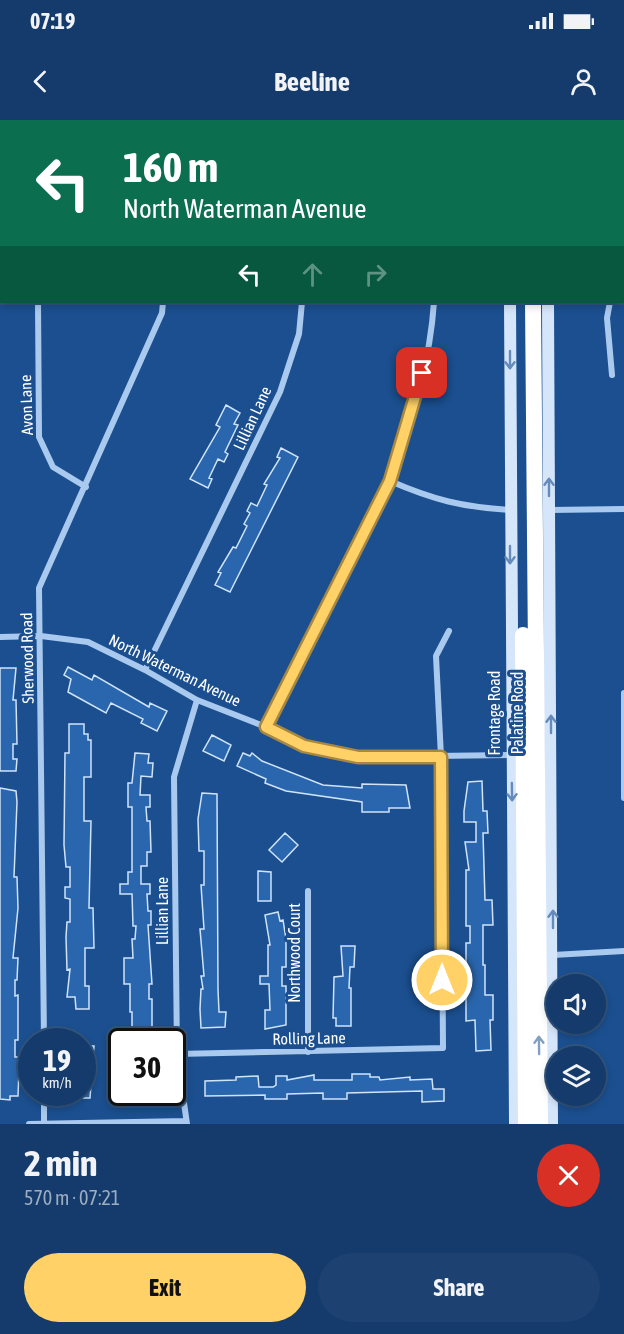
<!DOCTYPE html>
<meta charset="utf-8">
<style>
body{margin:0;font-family:"Asap Condensed",sans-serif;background:#1d4271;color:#f1f3f6;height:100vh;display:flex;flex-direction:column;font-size:22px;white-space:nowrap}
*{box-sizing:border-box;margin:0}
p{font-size:20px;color:#9dadc1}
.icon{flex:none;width:33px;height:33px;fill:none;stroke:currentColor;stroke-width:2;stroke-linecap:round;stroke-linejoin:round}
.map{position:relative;height:1004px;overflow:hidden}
.sheet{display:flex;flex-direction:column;background:#143b6b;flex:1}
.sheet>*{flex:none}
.banner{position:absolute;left:0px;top:0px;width:624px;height:183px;box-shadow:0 3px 9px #0003,0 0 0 2px #33557e;background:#0b6e4f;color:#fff;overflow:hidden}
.tools{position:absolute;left:546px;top:854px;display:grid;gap:12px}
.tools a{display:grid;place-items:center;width:60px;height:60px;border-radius:50%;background:#143b6b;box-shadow:0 3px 9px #0003,0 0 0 2px #33557e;font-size:30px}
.speed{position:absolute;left:18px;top:908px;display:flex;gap:12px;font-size:30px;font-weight:700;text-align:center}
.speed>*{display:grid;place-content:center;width:78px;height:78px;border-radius:50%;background:#143b6b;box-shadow:0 3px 9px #0003,0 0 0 2px #33557e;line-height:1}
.speed small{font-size:15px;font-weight:400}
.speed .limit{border:3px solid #111;border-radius:9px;background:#fff;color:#111}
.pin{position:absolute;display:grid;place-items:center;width:51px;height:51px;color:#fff;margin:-26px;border-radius:12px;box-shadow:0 3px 9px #0006}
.me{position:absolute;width:66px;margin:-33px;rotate:0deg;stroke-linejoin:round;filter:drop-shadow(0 0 4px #0008)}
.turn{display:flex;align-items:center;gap:21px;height:126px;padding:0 24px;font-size:27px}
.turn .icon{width:78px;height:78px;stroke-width:2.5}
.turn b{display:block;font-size:42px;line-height:51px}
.lanes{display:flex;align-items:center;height:57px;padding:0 24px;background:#0003;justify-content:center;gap:30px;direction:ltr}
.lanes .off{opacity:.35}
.round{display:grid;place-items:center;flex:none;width:63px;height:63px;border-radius:32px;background:#1d4271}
.overview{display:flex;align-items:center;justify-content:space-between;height:102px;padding:0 24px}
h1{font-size:36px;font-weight:700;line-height:45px}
.primary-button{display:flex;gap:12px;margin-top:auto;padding:12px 24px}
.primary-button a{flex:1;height:69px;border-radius:36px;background:#ffd166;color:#111;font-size:24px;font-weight:700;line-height:69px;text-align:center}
.primary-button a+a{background:#1d4271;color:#f1f3f6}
.status{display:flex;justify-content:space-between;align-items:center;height:42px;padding:0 30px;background:#143b6b;direction:ltr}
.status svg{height:16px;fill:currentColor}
header{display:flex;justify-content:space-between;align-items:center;height:78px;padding:0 24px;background:#143b6b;font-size:27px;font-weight:700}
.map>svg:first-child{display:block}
</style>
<div class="status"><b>07:19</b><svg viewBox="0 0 49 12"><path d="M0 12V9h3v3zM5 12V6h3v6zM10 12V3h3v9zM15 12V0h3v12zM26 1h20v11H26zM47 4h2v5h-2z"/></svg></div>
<header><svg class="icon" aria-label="back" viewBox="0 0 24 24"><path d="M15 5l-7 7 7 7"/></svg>Beeline<svg class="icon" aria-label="person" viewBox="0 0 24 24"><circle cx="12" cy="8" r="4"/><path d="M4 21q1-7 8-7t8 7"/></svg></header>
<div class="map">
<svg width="624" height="1004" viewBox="0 0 624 1004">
<rect width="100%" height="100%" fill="#1b4f8f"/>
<path fill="#2a66ad" stroke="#cfe3fa" stroke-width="1.5" d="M226 285 240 293 234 304 238 305 225 332 228 334 224 342 218 339 209 358 212 359 208 368 190 359 220 307 216 305Z
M281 328 298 337 230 472 215 465 221 453 218 452 233 427 236 428 247 406 244 404 250 393 247 391 251 383 257 386 267 365 264 364 280 338 277 337Z
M68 547 92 560 94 555 149 587 150 583 167 591 157 611 141 603 143 599 111 583 106 593 68 572 71 559 64 555Z
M0 548H16L13 580H16L17 624H13V639H17L16 651H0Z
M69 604H84V614H88V620H91V657H84V701H91L89 788H93L94 828H85V866H89V889H76L75 877H67L70 849 67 850 66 817 67 802H70V779L65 778V767H70V747H66L64 725 65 633H69Z
M212 615 231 625 224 641 203 631Z
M135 633 149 634 148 643H153L152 657 141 656 140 675H150V687H146L147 701H150L151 732H147V746H141V764H150V774H147L148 791H151V805H148L152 864H149V879H152V921L128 920V911H132V892H130V864H124V838H133L132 819H135L136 806H133L132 774H120V764H128V752H132V687H128V663H132Z
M243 633 250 636 252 633 262 641 323 665 362 668V664L406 665 410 688H389V692H362V682L286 671 265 663 266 659 237 646Z
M482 661 483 691H487L488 713H483L485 780H492L493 805H483V845H485V875H493V900H490L491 930 476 931 475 900 466 901V823H470V806H466V750H469L465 722H476V702H464V691L468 662Z
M0 668 16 671 17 682 14 757H17L18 788 13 838H18L17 860H15V876L18 875V920H15V937H19V950L18 976H10V980L0 979Z
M202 673 217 674 218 869 219 892H226L225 907 201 908 200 889 201 869H203L201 856H204L200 809H204L201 765H204V731H199L198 699Z
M285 713 298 725 282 742 269 730Z
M258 751 271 752V781H258Z
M278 792 280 801 283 800 286 819V847H282V866H286V905L265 909V890H270L269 864H260V856H268V825H270L265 795Z
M341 826H355L354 847H350L349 868H351V906H336V898H333L334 857 343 856Z
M82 926H94L90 978H82Z
M352 954H370V957H379L380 960 410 957V960L432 959 433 969H444V981L422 982V971L347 973V979H323V973L287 974V979H265V975L205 976V961L236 960V957L258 956 259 967H273L276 965V956H287V960L314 955V960H352Z"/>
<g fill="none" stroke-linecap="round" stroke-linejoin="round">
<path stroke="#a9c9ee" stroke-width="6" d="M302 0V2
M621 0V2
M37 2V0
M622 48 624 55
M622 152 624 151
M38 182 39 317 53 347 86 367
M610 182 607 198 612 255
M390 361C434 380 462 387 510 390
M550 390 624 389
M0 517 41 516 88 522 145 550 197 580 266 607 304 626 330 633 358 637 511 635
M145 550 280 272 299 214 302 182
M624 573V678
M266 607C332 476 424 331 434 182
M308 771V932
M553 835 624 831
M44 921 39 468 162 193 163 182
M177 934 443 928 441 637 436 536 449 511
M44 972V1003
M29 1004 186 1001
M187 1004 177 934 174 657 197 580"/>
<path stroke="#d6e6fa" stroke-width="12" d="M509 0V2
M547 0V2
M510 182 515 1004
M548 182 552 1004"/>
<path stroke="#fff" stroke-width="16" d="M532 0V2
M533 182 540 1004
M523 515 526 1004"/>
</g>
<defs><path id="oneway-shaft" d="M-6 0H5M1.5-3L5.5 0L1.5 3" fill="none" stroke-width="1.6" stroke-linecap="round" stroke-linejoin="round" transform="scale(1.5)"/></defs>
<g stroke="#668bba">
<use href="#oneway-shaft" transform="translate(510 240) rotate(90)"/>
<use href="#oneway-shaft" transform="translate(549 367) rotate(-90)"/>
<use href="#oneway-shaft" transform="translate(510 435) rotate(90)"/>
<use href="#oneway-shaft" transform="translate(551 604) rotate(-90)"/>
<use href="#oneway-shaft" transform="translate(512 672) rotate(89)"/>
<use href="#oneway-shaft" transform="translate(553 799) rotate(-90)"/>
</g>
<use stroke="#829ec1" href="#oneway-shaft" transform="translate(539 925) rotate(-91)"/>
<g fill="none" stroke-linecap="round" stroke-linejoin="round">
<defs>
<path id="route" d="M422 253 390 361 266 607 304 626 358 637H441L442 860"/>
</defs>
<use href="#route" stroke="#a68842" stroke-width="15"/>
<use href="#route" stroke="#ffd166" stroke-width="10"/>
</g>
<g text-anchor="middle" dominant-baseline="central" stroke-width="6" stroke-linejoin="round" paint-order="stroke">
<g font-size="16" fill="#fff" stroke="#1b4f8f">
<text transform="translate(26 285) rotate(-92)">Avon Lane</text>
<text transform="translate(252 298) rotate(-65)">Lillian Lane</text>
<text transform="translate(27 538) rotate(-91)">Sherwood Road</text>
<text transform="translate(175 550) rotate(26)">North Waterman Avenue</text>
<text transform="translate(494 593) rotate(-90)">Frontage Road</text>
<text transform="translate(517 593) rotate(-90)">Palatine Road</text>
<text transform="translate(162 791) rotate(-90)">Lillian Lane</text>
<text transform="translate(294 833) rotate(-90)">Northwood Court</text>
<text transform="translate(309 918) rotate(-1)">Rolling Lane</text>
</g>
</g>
</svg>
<div class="tools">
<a><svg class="icon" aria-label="sound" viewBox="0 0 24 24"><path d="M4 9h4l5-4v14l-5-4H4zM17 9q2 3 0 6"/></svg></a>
<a><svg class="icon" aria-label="layers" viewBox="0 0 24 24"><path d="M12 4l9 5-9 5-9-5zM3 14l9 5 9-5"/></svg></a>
</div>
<div class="speed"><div>19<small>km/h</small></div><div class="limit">30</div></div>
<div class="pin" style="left:422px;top:253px;background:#d93025"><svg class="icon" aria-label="arrive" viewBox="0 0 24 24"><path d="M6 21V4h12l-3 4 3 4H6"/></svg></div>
<svg class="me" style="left:442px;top:860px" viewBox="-20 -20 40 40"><circle r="17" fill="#ffd166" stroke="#fff" stroke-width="3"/><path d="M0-11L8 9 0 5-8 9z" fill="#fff"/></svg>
<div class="banner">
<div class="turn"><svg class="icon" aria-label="left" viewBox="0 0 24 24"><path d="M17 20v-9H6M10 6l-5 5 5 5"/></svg><div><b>160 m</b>North Waterman Avenue</div></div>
<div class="lanes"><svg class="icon" aria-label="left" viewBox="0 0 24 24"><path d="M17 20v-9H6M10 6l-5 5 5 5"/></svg><svg class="icon off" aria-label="ahead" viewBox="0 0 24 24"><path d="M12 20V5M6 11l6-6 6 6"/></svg><svg class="icon off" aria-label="right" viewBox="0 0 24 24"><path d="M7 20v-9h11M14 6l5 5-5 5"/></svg></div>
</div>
</div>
<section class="sheet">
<div class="overview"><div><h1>2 min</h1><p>570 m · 07:21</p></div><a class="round" style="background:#d93025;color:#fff"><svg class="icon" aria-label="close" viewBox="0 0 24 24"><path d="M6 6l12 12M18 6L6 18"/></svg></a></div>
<div class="primary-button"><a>Exit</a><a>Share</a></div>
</section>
